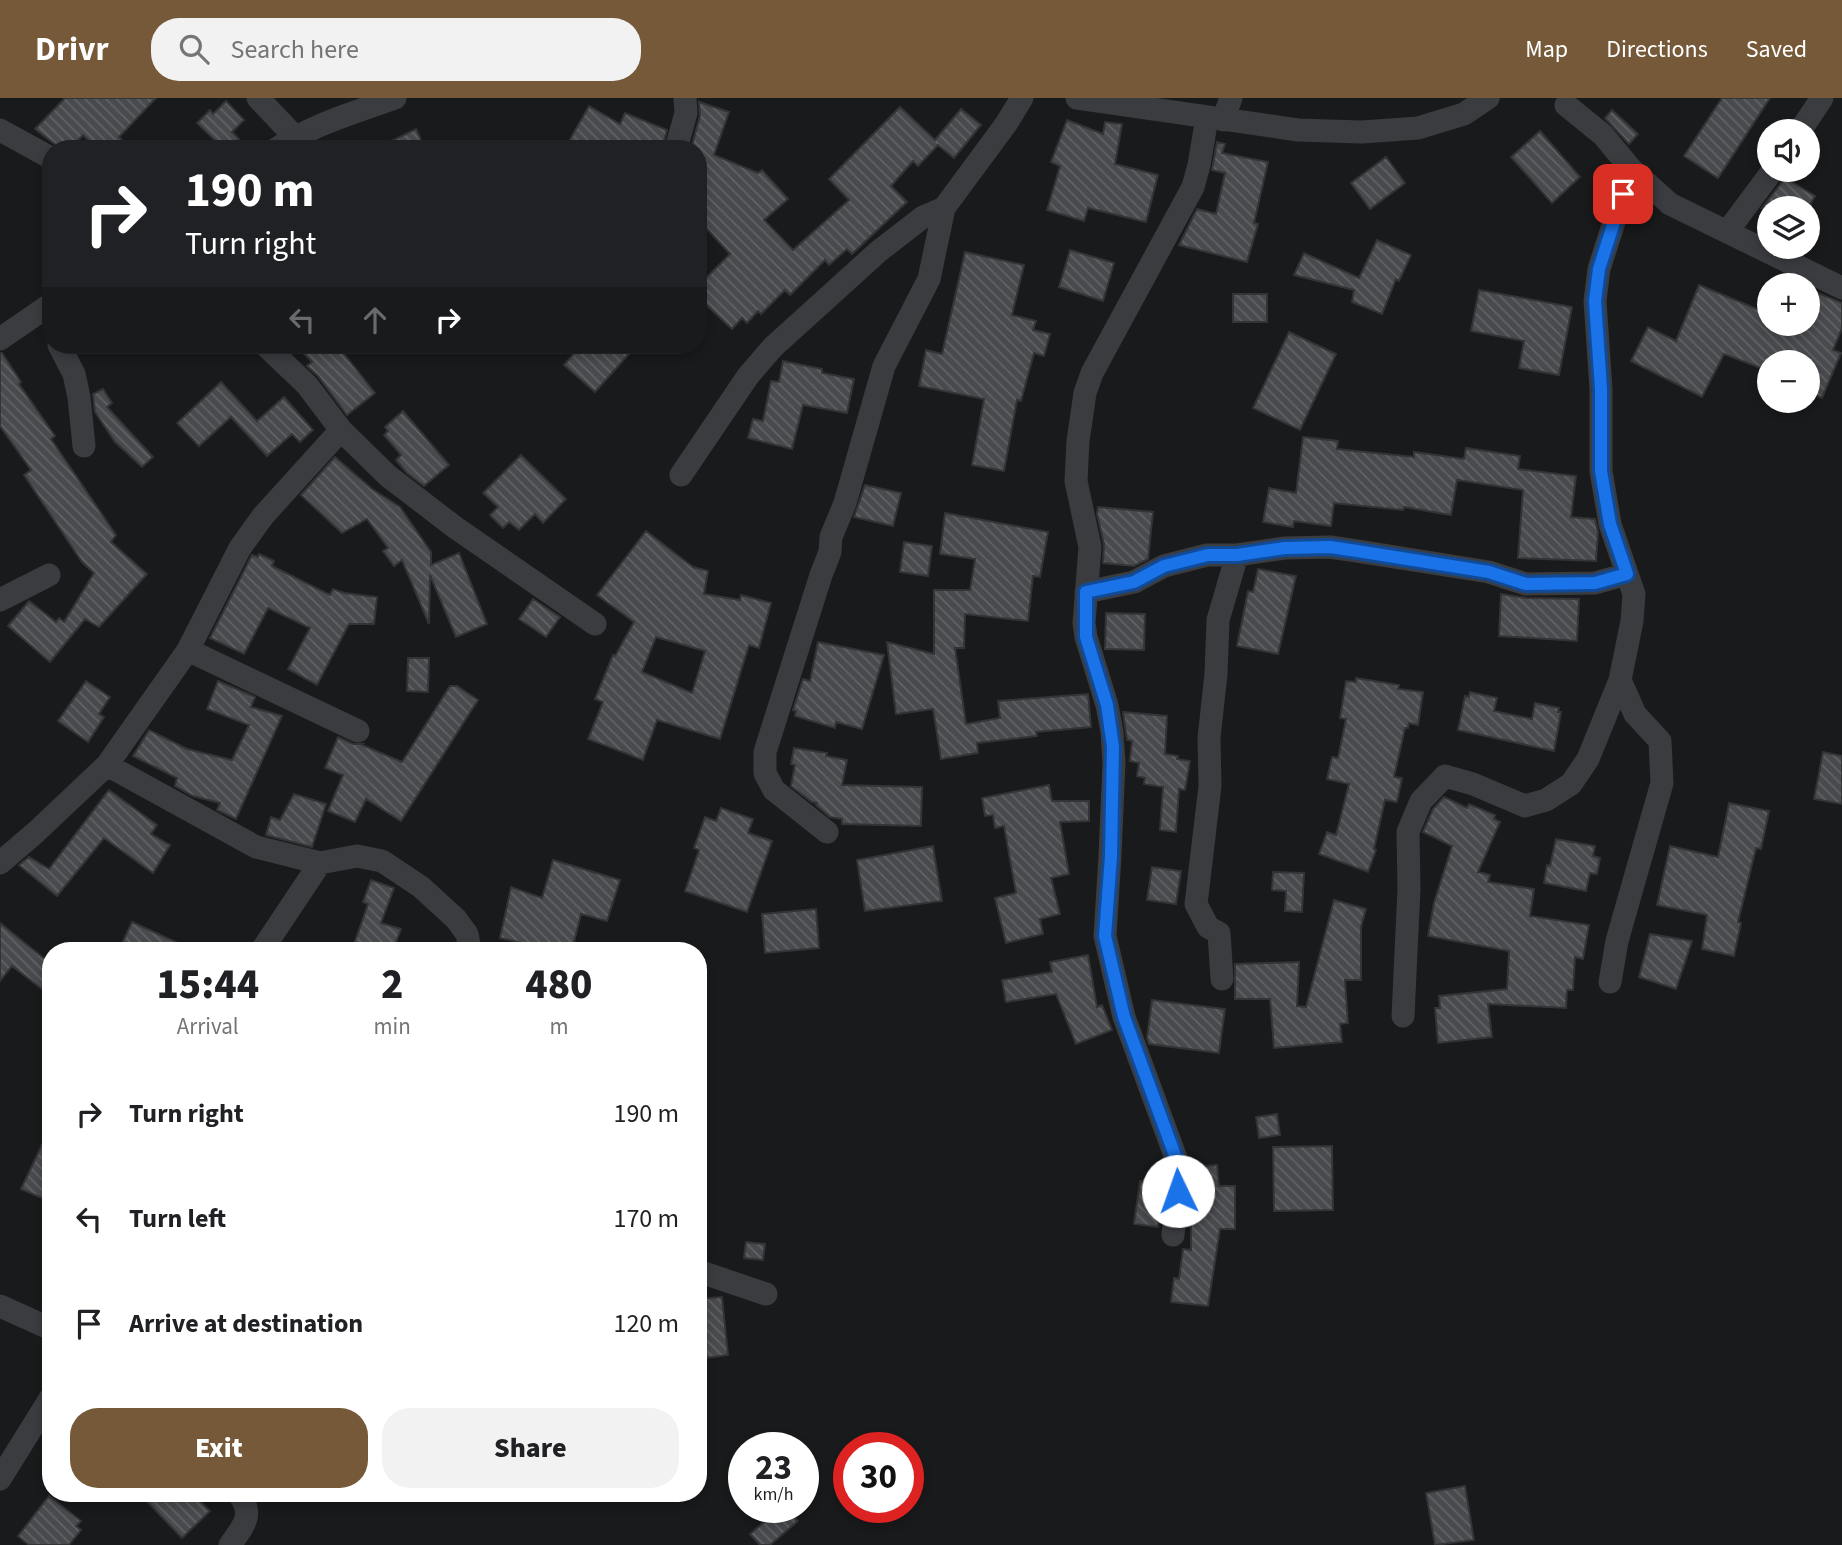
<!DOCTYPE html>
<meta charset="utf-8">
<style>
body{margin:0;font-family:"Source Sans 3",sans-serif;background:#f2f2f2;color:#202124;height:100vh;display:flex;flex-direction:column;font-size:26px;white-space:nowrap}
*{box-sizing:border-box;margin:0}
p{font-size:23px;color:#757577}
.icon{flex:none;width:38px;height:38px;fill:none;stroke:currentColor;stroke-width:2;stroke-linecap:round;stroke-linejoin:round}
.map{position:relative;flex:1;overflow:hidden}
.panel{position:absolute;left:42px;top:844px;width:665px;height:560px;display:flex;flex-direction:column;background:#fff;border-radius:28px;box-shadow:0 4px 10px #0003}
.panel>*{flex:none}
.guide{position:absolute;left:42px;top:42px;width:665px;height:214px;border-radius:28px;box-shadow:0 4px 10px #0003;background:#202124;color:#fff;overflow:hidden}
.controls{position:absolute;left:1757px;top:21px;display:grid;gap:14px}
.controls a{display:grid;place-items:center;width:63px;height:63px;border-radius:50%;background:#fff;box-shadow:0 4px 10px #0003;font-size:35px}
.speed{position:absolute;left:728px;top:1334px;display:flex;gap:14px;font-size:35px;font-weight:700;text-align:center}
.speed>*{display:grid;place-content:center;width:91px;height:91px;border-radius:50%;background:#fff;box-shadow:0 4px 10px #0003;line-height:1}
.speed small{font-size:18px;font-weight:400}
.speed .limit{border:10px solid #d22;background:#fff;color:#111}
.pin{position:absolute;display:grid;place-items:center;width:60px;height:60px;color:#fff;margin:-30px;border-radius:14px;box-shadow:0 4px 10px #0006}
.me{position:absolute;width:77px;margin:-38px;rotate:357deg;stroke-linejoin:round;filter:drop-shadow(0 0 5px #0008)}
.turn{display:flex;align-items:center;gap:24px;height:147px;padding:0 28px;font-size:32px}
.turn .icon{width:91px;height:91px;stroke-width:2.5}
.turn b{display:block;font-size:49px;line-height:60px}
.lanes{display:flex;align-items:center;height:66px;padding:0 28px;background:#0003;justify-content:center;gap:35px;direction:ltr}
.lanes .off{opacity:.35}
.eta{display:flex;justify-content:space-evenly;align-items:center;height:119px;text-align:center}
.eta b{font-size:42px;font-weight:800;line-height:49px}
.primary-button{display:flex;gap:14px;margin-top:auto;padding:14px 28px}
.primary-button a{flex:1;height:80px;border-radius:28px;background:#755938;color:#fff;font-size:28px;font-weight:800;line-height:80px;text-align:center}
.primary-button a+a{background:#f2f2f2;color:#202124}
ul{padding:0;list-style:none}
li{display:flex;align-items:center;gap:21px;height:105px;padding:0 28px}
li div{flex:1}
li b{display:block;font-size:26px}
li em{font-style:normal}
header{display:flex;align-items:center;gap:42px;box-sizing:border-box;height:98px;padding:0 35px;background:#755938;color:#fff}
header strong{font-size:33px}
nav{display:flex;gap:38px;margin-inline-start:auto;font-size:24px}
.search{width:490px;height:63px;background:#f2f2f2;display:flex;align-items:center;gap:18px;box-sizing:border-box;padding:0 24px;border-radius:28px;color:#757577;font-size:26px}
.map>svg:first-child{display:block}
</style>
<header>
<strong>Drivr</strong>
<div class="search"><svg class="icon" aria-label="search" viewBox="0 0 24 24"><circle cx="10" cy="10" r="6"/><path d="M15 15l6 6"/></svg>Search here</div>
<nav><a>Map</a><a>Directions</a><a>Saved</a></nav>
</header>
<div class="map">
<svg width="1842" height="1447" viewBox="0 0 1842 1447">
<defs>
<pattern id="building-back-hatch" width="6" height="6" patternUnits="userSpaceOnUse" patternTransform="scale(1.75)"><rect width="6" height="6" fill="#494a4d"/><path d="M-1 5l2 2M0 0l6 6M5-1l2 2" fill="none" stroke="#616265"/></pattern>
</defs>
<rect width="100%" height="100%" fill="#191a1b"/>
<path fill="url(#building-back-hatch)" stroke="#343437" stroke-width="2" fill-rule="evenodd" d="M65 0H156L119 39 131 51H98L83 37 70 51H61L35 31Z
M1722 0H1770L1718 80 1684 58Z
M226 3 244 22 232 34 239 41 228 51H224L197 25 210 12 213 16Z
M699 4 729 14 714 57 758 75 762 72 788 101 764 122 793 152 849 102 829 81 900 9 935 42 961 11 981 27 954 60 938 47 918 68 913 63 891 88 907 104 852 156 847 151 829 167 825 162 790 197 785 192 761 216 758 213 747 225 742 220 732 231 698 199V188L730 156 698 121V51H691L700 18Z
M589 8 620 26 625 15 667 32 662 51H580L568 45Z
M1612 12 1638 36 1629 46 1605 20Z
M1067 22 1103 36 1105 24 1122 26 1115 66 1158 77 1146 124 1088 110 1084 123 1047 112 1060 68 1051 64Z
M416 31 425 51H375Z
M1540 33 1580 79 1552 105 1511 59Z
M1217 44 1225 46 1222 55 1268 64 1254 125 1258 126 1247 164 1179 147 1197 111 1216 116 1225 75 1212 72Z
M1386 59 1405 85 1370 111 1351 85Z
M1785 80 1815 98 1808 110H1762Z
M1377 142 1411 157 1399 183 1396 181 1382 216 1352 204 1354 192 1294 177 1304 155 1359 180Z
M1070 152 1114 165 1103 203 1059 189Z
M965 154 1024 167 1012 217 1036 223 1033 232 1050 236 1044 258 1034 255 1021 303 1017 302 1004 373 972 367 984 301 919 288 926 252 942 256Z
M1699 187 1769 216V226H1808V191L1842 205V230L1833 252 1841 255 1822 300 1808 294V264H1769V273L1724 256 1702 299 1631 263 1648 229 1676 243Z
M1479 192 1572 209 1559 277 1519 270 1524 243 1471 233Z
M1233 196H1267V224H1233Z
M1289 234 1336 256 1300 332 1253 310Z
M296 247H337L375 295 347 317 318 278 307 268 312 264Z
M581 247H637L595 294 564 267Z
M0 255H2L21 284 19 286 55 338 51 341 116 437 111 444 147 476 99 529 85 521 50 564 8 528 29 503 56 524 59 520 64 524 94 475 82 464 24 377 31 372 0 328Z
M783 263 822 271V275L854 281 847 315 803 307 792 351 748 340 753 321 763 323 771 283 779 284Z
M221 284 257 323 284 299 313 332 300 344 292 336 267 358 231 319 199 348 177 325Z
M103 291 112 305 107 309 153 359 142 369 115 344 95 314 93 296Z
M403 313 449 367 424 388 407 375 396 362 401 357 384 337 388 333 385 329Z
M1303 339 1338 343 1337 351 1414 359V354L1464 361 1466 350 1520 358 1518 371 1576 378 1571 419 1595 421 1598 434 1596 463 1518 460 1523 392 1457 382 1451 417 1404 409 1403 412 1334 405 1331 428 1294 423 1293 429 1263 424 1269 390 1296 395Z
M521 357 566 401 543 425 535 416 519 432 509 424 503 430 490 417 498 409 483 395Z
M335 359 372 391 400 409 431 454V467L459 455 487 526 456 539 430 477 429 526 402 462 394 468 383 453 388 450 367 421 342 435 301 397Z
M865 387 901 395 893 428 854 419Z
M1098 409 1153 414 1148 461 1134 468 1103 465 1104 446 1097 416Z
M945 415 1048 434 1040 479 1033 478 1028 523 965 516 964 550H955L966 626 1000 620 998 603 1088 596 1091 629 1036 634 1037 638 977 645 978 655 941 661 933 611 896 616 887 544 934 556V492H970L975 461 940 456Z
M646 433 693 469 708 473 704 496 740 502 741 497 771 505 759 550 749 547 720 641 657 622 643 662 588 641 603 604 595 601 613 557 615 558 634 524 597 497ZM656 539 705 553 692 595 642 574Z
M904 444 932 448 928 478 900 474Z
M259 456 274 463 272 468 330 497 333 491 344 495 377 499 374 526H349L317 587 288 571 310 530 268 510 244 556 210 540 252 457 258 459Z
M1258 471 1296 478 1278 556 1237 548 1248 493 1253 494Z
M1501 496 1526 500 1579 501 1577 543 1499 538Z
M533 501 560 519 546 539 519 521Z
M1106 515 1145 516 1144 552 1105 551Z
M818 544 884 557 862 631 836 624 835 630 795 618 796 613 793 612 803 581 810 583Z
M408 560H429L428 594 407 593Z
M1356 580 1399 587 1398 591 1423 594 1418 627 1409 625 1408 630H1405L1394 679 1402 680 1397 704 1385 702 1374 751 1376 752 1368 774 1319 756 1327 734 1336 737 1349 686 1327 681 1332 659 1338 660 1346 621 1340 620 1346 583 1356 584Z
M86 583 110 599 99 616 104 619 88 644 58 623Z
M218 583 255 599 251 609 282 618 236 721 217 712 220 705 193 698 175 688 177 680 133 658 149 632 187 651 232 662 249 627 207 611Z
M450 588H457L478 602 401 723 366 701 355 724 328 713 343 677 325 670 338 639 353 646H363L362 647 402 664Z
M1470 594 1497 600 1494 613 1532 621 1535 605 1559 610 1558 614H1561L1554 653 1458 632 1465 598 1469 599Z
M1123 614 1167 618 1165 656 1178 658 1177 661 1190 663 1185 692 1179 691 1176 734 1160 732 1163 689 1144 686 1145 680 1137 678 1139 665 1130 663 1132 643 1127 642Z
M794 650 827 655 826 658 847 662 842 687 922 689 921 728 842 726V721L830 719 816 707 817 705 812 704 791 688 795 667 791 666Z
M1823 654 1842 658V706L1814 701Z
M1049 687 1052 703H1089V723L1060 724 1069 776 1051 780 1060 816 1040 821 1043 836 1006 845 995 800 1016 795 1004 728 995 730 993 717 985 718 982 700Z
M109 692 157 727 151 736 170 747 153 775 104 740 57 798 19 767 29 759 49 771Z
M294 696 326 706 312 749 266 737 271 719 280 722Z
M1444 699 1467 710 1469 706 1495 717 1494 721 1500 724 1478 774 1490 777 1488 784 1534 791 1530 818 1589 827 1583 861 1575 859 1573 892H1567L1566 910 1488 906 1492 939 1438 945 1435 910H1440L1439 898 1507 891 1509 853 1428 838 1434 805 1452 748 1423 734 1433 711Z
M1729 705 1769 713 1761 751 1756 750 1738 824 1741 825 1734 858 1702 851 1707 817 1657 807 1670 748 1718 759Z
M721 710 753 721 748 735 772 743 747 814 685 793 699 752 694 750 705 719 716 723Z
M1556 741 1595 748 1593 758 1600 760 1597 776 1590 775 1586 793 1544 785 1547 767 1550 768Z
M933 748 942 803 865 813 857 762Z
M553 762 620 782 607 823 581 816 572 852H552L500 840 511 789 542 800Z
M1152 769 1181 773 1176 806 1147 802Z
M1273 774 1304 775 1302 814 1285 813 1286 793 1272 792Z
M371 782 394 790 381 825 401 831 393 852H352L368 806 363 804Z
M1334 802 1366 811 1361 829V882H1345L1348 925 1340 926 1342 944 1274 950 1270 901H1235V866L1299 864 1297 908 1306 909Z
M816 811 819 850 765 855 762 816Z
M132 824 193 852H119Z
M0 825 51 866V898L12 868 0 883Z
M1650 836 1692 843 1676 891 1639 879Z
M1088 857 1097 909 1102 907 1112 932 1076 946 1056 896 1006 904 1002 882 1052 874 1050 864Z
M1152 902 1225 911 1219 955 1149 946 1147 940Z
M1277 1016 1280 1037 1259 1040 1256 1019Z
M51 1028V1104L21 1091Z
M1332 1048 1333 1112 1274 1113 1273 1049Z
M1217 1067 1219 1088H1235V1131H1220L1208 1208 1171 1204 1174 1180 1179 1181 1183 1151 1191 1152V1100L1192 1089 1196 1090 1194 1069Z
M1140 1083 1164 1086 1158 1129 1134 1126Z
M746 1144 765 1146 763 1162 744 1160Z
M722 1199 728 1257 698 1261V1201Z
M1465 1388 1474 1442 1435 1447 1426 1395Z
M139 1395H192L210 1413 182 1440Z
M49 1398 81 1423 76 1428 81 1432 69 1447H29L18 1438Z
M782 1409H785L798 1423 770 1447H760L750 1436Z"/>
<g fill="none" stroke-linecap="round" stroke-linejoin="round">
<path stroke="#3b3c40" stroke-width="23" d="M258 0 294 38
M1077 0 1298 32 1362 34 1418 30 1464 16 1488 0
M1566 7 1603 37 1631 71 1670 106 1842 190
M1223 22 1231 0
M0 32 51 60
M1800 33 1822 0
M276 51C313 26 354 15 395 0
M676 51 686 15 685 0
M1727 134 1773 72
M0 241 51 206
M59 247 74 276 79 299 84 348
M265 247 307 287 341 332 388 378 456 430 595 526
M681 377 748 278 773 249 879 153 923 119 944 110
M1086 494 1134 484 1164 468 1207 457H1237L1285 450 1330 449 1357 453 1489 474 1526 486 1595 485 1627 476
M0 502 49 477
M188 552 358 633
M107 667 256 749 320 765 357 758 382 763 421 789 456 821 467 836 470 852
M827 734 774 692 765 675V654L821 477 830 454 831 439 845 405 884 268 929 181 944 110 1006 26 1022 0
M0 765 35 735 107 667 188 552 240 450 263 418 341 332
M262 852 320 765
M1222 881 1219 835 1208 829 1196 806 1210 688 1209 640 1216 576 1218 522 1237 457
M1610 884 1617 843 1662 685 1660 643 1635 616 1620 582 1632 523 1634 496 1610 426 1601 373V291L1595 203 1599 171 1631 71
M1403 918 1409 791 1408 734 1421 703 1445 678 1473 686 1525 708 1546 702 1571 686 1588 661 1620 582
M1173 1137 1180 1071 1124 919 1105 838 1110 758 1114 665 1112 634 1107 607 1086 539 1084 525 1090 449 1076 383 1078 343 1085 295 1092 275 1193 89 1199 67 1207 20
M698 1173 766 1196
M0 1208 51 1231
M0 1381 51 1299
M230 1447C244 1427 255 1416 238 1395"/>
</g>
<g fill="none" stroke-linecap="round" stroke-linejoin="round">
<defs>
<path id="route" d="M1178 1093 1180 1071 1124 919 1105 838 1111 758 1113 649 1107 607 1086 539V494L1134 484 1164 468 1208 457H1237L1285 450 1330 449 1357 453 1489 474 1526 486 1595 485 1627 476 1610 426 1601 373V291L1595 203 1599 171 1623 96"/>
</defs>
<use href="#route" stroke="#114b97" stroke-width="18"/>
<use href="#route" stroke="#1a73e8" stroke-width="12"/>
</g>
</svg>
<div class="controls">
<a><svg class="icon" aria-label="sound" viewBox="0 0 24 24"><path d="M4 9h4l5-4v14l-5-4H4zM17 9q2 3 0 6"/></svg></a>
<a><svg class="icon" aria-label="layers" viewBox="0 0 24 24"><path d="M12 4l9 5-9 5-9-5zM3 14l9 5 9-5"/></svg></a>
<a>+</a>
<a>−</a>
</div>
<div class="speed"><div>23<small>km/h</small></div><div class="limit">30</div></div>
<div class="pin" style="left:1623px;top:96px;background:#d93025"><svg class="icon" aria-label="arrive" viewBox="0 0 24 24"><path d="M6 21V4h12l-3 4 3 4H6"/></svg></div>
<svg class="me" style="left:1178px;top:1093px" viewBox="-20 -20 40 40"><circle r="19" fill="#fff"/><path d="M0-13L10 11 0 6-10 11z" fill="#1a73e8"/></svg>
<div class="guide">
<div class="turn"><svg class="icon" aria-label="right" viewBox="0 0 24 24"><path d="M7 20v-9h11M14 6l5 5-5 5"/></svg><div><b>190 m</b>Turn right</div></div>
<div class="lanes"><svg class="icon off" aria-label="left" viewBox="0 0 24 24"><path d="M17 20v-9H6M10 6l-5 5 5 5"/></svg><svg class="icon off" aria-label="ahead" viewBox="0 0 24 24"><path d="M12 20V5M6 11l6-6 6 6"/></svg><svg class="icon" aria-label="right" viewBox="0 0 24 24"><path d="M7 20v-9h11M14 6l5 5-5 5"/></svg></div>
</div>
<section class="panel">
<div class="eta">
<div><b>15:44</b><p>Arrival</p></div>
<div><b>2</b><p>min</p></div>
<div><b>480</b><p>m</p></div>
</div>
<ul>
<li><svg class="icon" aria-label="right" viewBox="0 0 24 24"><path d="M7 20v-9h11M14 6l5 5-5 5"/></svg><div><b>Turn right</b></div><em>190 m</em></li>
<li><svg class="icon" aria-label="left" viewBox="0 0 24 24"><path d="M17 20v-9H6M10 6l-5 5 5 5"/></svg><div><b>Turn left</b></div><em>170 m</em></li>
<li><svg class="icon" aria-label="arrive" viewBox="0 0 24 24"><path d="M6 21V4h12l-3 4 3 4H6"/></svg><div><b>Arrive at destination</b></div><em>120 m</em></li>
</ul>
<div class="primary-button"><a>Exit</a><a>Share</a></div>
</section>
</div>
